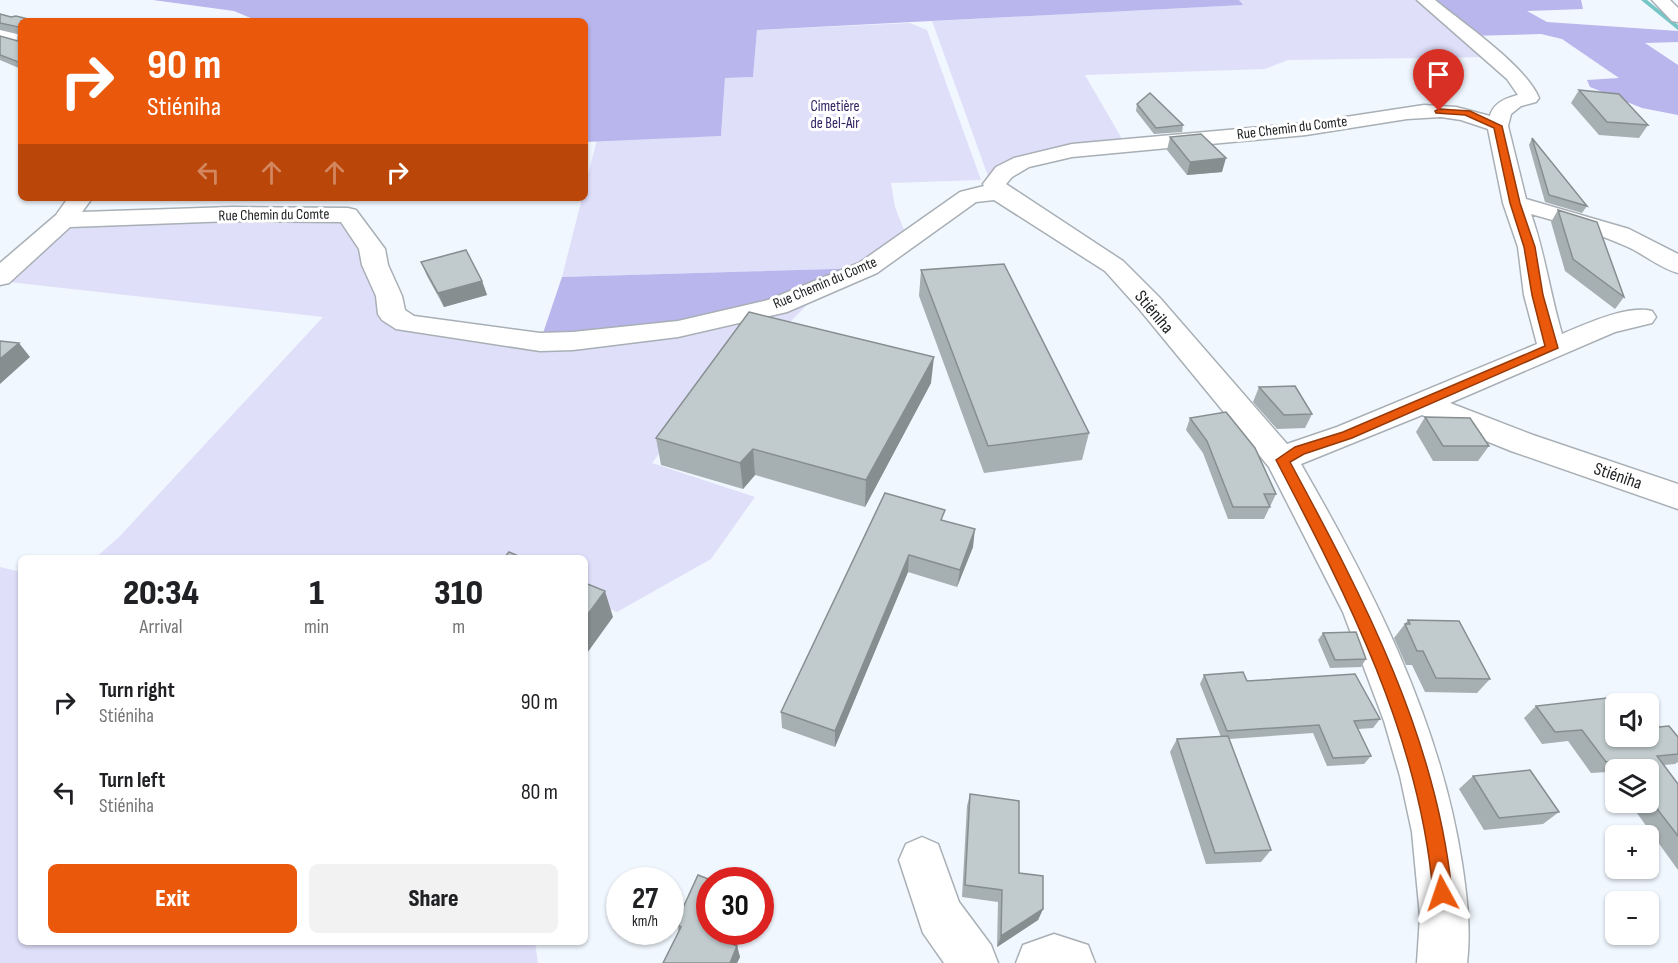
<!DOCTYPE html>
<meta charset="utf-8">
<style>
body{margin:0;font-family:"Sofia Sans Condensed",sans-serif;background:#f2f2f2;color:#202124;height:100vh;display:flex;flex-direction:column;font-size:22px;white-space:nowrap}
*{box-sizing:border-box;margin:0}
p{font-size:20px;color:#757577}
.icon{flex:none;width:33px;height:33px;fill:none;stroke:currentColor;stroke-width:2;stroke-linecap:round;stroke-linejoin:round}
.map{position:relative;flex:1;overflow:hidden}
.details{position:absolute;left:18px;top:555px;width:570px;height:390px;display:flex;flex-direction:column;background:#fff;border-radius:9px;box-shadow:0 2px 4px #0004}
.details>*{flex:none}
.top-card{position:absolute;left:18px;top:18px;width:570px;height:183px;border-radius:9px;box-shadow:0 2px 4px #0004;background:#ea580c;color:#fff;overflow:hidden}
.fabs{position:absolute;left:1605px;top:693px;display:grid;gap:12px}
.fabs a{display:grid;place-items:center;width:54px;height:54px;border-radius:9px;background:#fff;box-shadow:0 2px 4px #0004;font-size:30px}
.speed{position:absolute;left:606px;top:867px;display:flex;gap:12px;font-size:30px;font-weight:700;text-align:center}
.speed>*{display:grid;place-content:center;width:78px;height:78px;border-radius:50%;background:#fff;box-shadow:0 2px 4px #0004;line-height:1}
.speed small{font-size:15px;font-weight:400}
.speed .limit{border:9px solid #d22;background:#fff;color:#111}
.pin{position:absolute;display:grid;place-items:center;width:51px;height:51px;color:#fff;margin:-62px -26px;border-radius:50% 50% 50% 0;rotate:-45deg;box-shadow:0 0 6px #0007}
.pin .icon{rotate:45deg}
.me{position:absolute;width:66px;margin:-33px;rotate:355deg;stroke-linejoin:round;filter:drop-shadow(0 0 4px #0008)}
.turn{display:flex;align-items:center;gap:21px;height:126px;padding:0 30px;font-size:27px}
.turn .icon{width:78px;height:78px;stroke-width:2.5}
.turn b{display:block;font-size:42px;line-height:51px}
.lanes{display:flex;align-items:center;height:57px;padding:0 30px;background:#0003;justify-content:center;gap:30px;direction:ltr}
.lanes .off{opacity:.35}
.eta{display:flex;justify-content:space-evenly;align-items:center;height:102px;text-align:center}
.eta b{font-size:36px;font-weight:800;line-height:42px}
.action{display:flex;gap:12px;margin-top:auto;padding:12px 30px}
.action a{flex:1;height:69px;border-radius:9px;background:#ea580c;color:#fff;font-size:24px;font-weight:800;line-height:69px;text-align:center}
.action a+a{background:#f2f2f2;color:#202124}
ul{padding:0;list-style:none}
li{display:flex;align-items:center;gap:18px;height:90px;padding:0 30px}
li div{flex:1}
li b{display:block;font-size:22px}
li em{font-style:normal}
.map>svg:first-child{display:block}
</style>
<div class="map">
<svg width="1678" height="963" viewBox="0 0 1678 963">
<rect width="100%" height="100%" fill="#f0f7fe"/>
<path fill="#e0dffa" d="M1239 0H1425L1492 57 1288 60 1265 69 1085 75 1125 144 1087 148 997 177 988 176 932 21 1242 5Z
M910 23 927 30 981 180 891 183 895 207 908 240 868 268 562 277 582 198H585V186L597 140 721 136 725 78 753 77 757 30Z
M348 215 392 314 520 338 828 284 771 341 748 336 652 463 755 497 711 559 617 612 585 599V558H95L119 537 323 317 0 281 55 227Z
M0 567 21 572V942H535L538 963H0Z"/>
<path fill="#b9b5ed" d="M153 0H1239L1243 5 757 30 753 77 725 78 721 136 585 142V21H258L234 11Z
M1425 0H1581L1583 9 1527 11 1547 22 1678 31V42L1645 43 1678 65V115L1642 108 1590 87 1587 80 1619 78 1562 39 1541 34 1468 36Z
M868 268 678 329 540 342 562 277Z"/>
<g fill="none" stroke-linecap="round" stroke-linejoin="round">
<path fill="#75c6c7" fill-rule="evenodd" d="M1641 0H1647L1678 25V30Z"/>
<defs>
<path id="street" d="M1417 0H1435C1464 24 1525 65 1539 98L1536 102 1521 106 1511 114 1508 126 1526 199 1629 229 1678 254V273C1660 268 1645 255 1628 247 1597 233 1564 223 1531 214 1545 253 1550 294 1562 334 1586 324 1627 305 1652 311L1656 317 1652 323 1615 332 1450 403 1533 435 1678 484V509L1511 451 1422 415 1301 464C1373 589 1440 720 1462 863 1467 896 1471 930 1467 963H1417L1420 916 1412 832 1400 776 1384 721 1343 612 1269 467 1140 310 1105 271 994 200 976 202 877 273 787 312 678 337 573 350 540 351 396 329 382 320 378 314 376 296 362 265 359 249 341 222 232 221 70 227 9 283 0 285V263L56 215 68 198H88L90 201 82 212 232 207 348 208 356 210 385 249 388 265 402 296 405 310 414 316 540 333 573 332 678 321 768 300 859 263 960 192 984 186 983 184 996 167 1014 158 1072 144 1306 123 1424 105 1456 107 1490 116C1493 103 1506 98 1518 95L1507 79ZM1441 117 1461 120 1488 129 1503 203 1518 247 1524 295 1537 344 1337 427 1287 444 1160 298 1123 261 1006 184 1012 177 1029 167 1072 157 1306 135 1407 119Z
M1652 0H1670L1678 8V22L1672 21Z
M0 30 21 35V46L0 41Z
M922 837 938 844 959 902 991 945 998 963H944L923 933 899 860 906 844Z
M1054 934 1088 945 1095 963H1016L1023 945Z"/>
</defs>
<use href="#street" stroke="#a8afb5" stroke-width="3"/>
<use href="#street" fill="#fff" fill-rule="evenodd"/>
</g>
<path fill="#a6afb1" d="M0 14 21 21V69L0 60V36L18 41V33L0 29Z
M1579 90 1648 125 1639 138 1599 135 1571 103Z
M1137 104 1183 125 1182 132 1154 134 1136 111Z
M1170 137 1222 172 1187 175 1167 150Z
M1532 138 1587 206 1582 213 1545 202 1529 145Z
M1558 210 1624 297 1615 309 1565 271 1551 222Z
M421 262 482 281 487 295 444 307 427 276Z
M921 270 1089 433 1082 460 984 473 919 296Z
M931 383 865 507 755 475 743 489 661 465 656 438Z
M1259 387 1312 414 1305 428 1277 429 1253 402Z
M1425 417 1489 446 1478 461H1433L1416 432Z
M1190 418 1276 494 1264 519H1228L1203 453 1186 430Z
M885 493 944 521 973 547 957 587 908 572 835 747 782 728 781 712Z
M1408 620 1490 679 1477 693 1425 692 1412 665H1406L1394 638Z
M1323 633 1366 659 1361 667 1330 668 1318 640Z
M1204 675 1247 681 1380 719 1373 728 1358 729 1371 756 1364 764 1327 766 1313 733 1229 739 1271 850 1261 862 1206 864 1170 752 1177 739 1221 737 1200 684Z
M1536 706 1616 736 1678 737V762L1675 764 1664 765 1678 784V870L1629 802H1648V770H1616V784L1607 772 1591 773 1568 741 1542 744 1524 718Z
M1473 776 1559 812 1543 824 1484 830 1459 789Z
M970 794 1043 909 1038 920 997 947 998 902 962 897 967 806Z
M676 923 737 946 740 957 737 963H663L679 932Z"/>
<path fill="#878e90" d="M1226 158 1222 172 1187 175 1190 162Z
M482 281 487 295 444 307 438 293Z
M19 343 30 357 0 384V359Z
M934 357 931 383 865 507 866 480Z
M753 449 755 475 743 489 740 463Z
M975 529 973 547 957 587 960 570Z
M909 555 908 572 835 747V731Z
M605 591 613 617 585 656V618Z
M1043 909 1038 920 997 947 1001 936Z
M735 932H742L733 953 730 943Z
M737 946 740 957 737 963H730Z"/>
<path fill="#c1cbce" stroke="#878e90" stroke-width="1.5" d="M0 14 11 17 16 16 36 21H21V63L0 55V36L18 41 19 27 0 23Z
M1579 90 1619 94 1648 125 1607 122Z
M1150 93 1183 125 1156 128 1137 104Z
M1201 134 1226 158 1190 162 1170 137Z
M1532 138 1587 206 1549 195Z
M1558 210 1597 222 1624 297 1573 259Z
M466 250 482 281 438 293 421 262Z
M1004 264 1089 433 988 446 921 270Z
M749 312 934 357 866 480 753 449 740 463 656 438Z
M0 341 19 343 0 359Z
M1295 386 1312 414 1284 415 1259 387Z
M1226 412 1255 448 1276 494H1264L1270 507H1233L1207 441 1190 418Z
M1425 417 1470 418 1489 446H1443Z
M885 493 945 510 941 520 975 529 960 570 909 555 835 731 781 712Z
M509 552 523 558H504Z
M585 583 605 591 585 618Z
M1408 620 1459 621 1490 679 1436 678 1423 651H1417L1405 624H1410Z
M1356 632 1366 659 1335 660 1323 633Z
M1243 672 1247 681 1355 674 1380 719 1354 721 1371 756 1333 758 1319 725 1227 731 1204 675Z
M1607 698 1616 709V736H1648V728L1669 726 1678 737V754L1657 756 1678 784V836L1648 797V770H1628L1621 760 1606 762 1582 730 1555 732 1536 706Z
M1228 736 1271 850 1215 853 1177 739Z
M1530 770 1559 812 1499 818 1473 776Z
M970 794 1019 801V873L1043 876V909L1001 936 1002 890 965 885Z
M698 875 711 880H710V932H735L730 943 737 946 730 963H663L681 927 676 923Z"/>
<path fill="#ea580c" stroke="#983908" stroke-width="1.5" d="M1439 109 1470 111 1502 126 1520 203 1535 247 1543 295 1558 348 1352 438 1304 454 1290 462C1363 597 1437 738 1452 893L1449 900 1442 903 1436 900 1433 893C1420 737 1347 596 1276 460L1295 447 1343 432 1545 346 1532 295 1524 247 1510 203 1494 128 1465 115 1436 113 1435 111Z"/>
<g text-anchor="middle" dominant-baseline="central" stroke-width="6" stroke-linejoin="round" paint-order="stroke">
<g font-size="15" fill="#2f2162" stroke="#fff">
<text x="835" y="106">Cimetière<tspan x="835" dy="17">de Bel-Air</tspan></text>
</g>
<g font-size="15" fill="#1b1d1f" stroke="#fff">
<text transform="translate(1292 128) rotate(-7)">Rue Chemin du Comte</text>
<text transform="translate(274 215) rotate(-1)">Rue Chemin du Comte</text>
<text transform="translate(825 283) rotate(-23)">Rue Chemin du Comte</text>
</g>
<g font-size="18" fill="#1b1d1f" stroke="#fff">
<text transform="translate(1154 312) rotate(50)">Stiéniha</text>
<text transform="translate(1618 476) rotate(19)">Stiéniha</text>
</g>
</g>
</svg>
<div class="fabs">
<a><svg class="icon" aria-label="sound" viewBox="0 0 24 24"><path d="M4 9h4l5-4v14l-5-4H4zM17 9q2 3 0 6"/></svg></a>
<a><svg class="icon" aria-label="layers" viewBox="0 0 24 24"><path d="M12 4l9 5-9 5-9-5zM3 14l9 5 9-5"/></svg></a>
<a>+</a>
<a>−</a>
</div>
<div class="speed"><div>27<small>km/h</small></div><div class="limit">30</div></div>
<div class="pin" style="left:1439px;top:111px;background:#d93025"><svg class="icon" aria-label="arrive" viewBox="0 0 24 24"><path d="M6 21V4h12l-3 4 3 4H6"/></svg></div>
<svg class="me" style="left:1442px;top:893px" viewBox="-20 -20 40 40"><path d="M0-17L14 15 0 8-14 15z" fill="#ea580c" stroke="#fff" stroke-width="4"/></svg>
<div class="top-card">
<div class="turn"><svg class="icon" aria-label="right" viewBox="0 0 24 24"><path d="M7 20v-9h11M14 6l5 5-5 5"/></svg><div><b>90 m</b>Stiéniha</div></div>
<div class="lanes"><svg class="icon off" aria-label="left" viewBox="0 0 24 24"><path d="M17 20v-9H6M10 6l-5 5 5 5"/></svg><svg class="icon off" aria-label="ahead" viewBox="0 0 24 24"><path d="M12 20V5M6 11l6-6 6 6"/></svg><svg class="icon off" aria-label="ahead" viewBox="0 0 24 24"><path d="M12 20V5M6 11l6-6 6 6"/></svg><svg class="icon" aria-label="right" viewBox="0 0 24 24"><path d="M7 20v-9h11M14 6l5 5-5 5"/></svg></div>
</div>
<section class="details">
<div class="eta">
<div><b>20:34</b><p>Arrival</p></div>
<div><b>1</b><p>min</p></div>
<div><b>310</b><p>m</p></div>
</div>
<ul>
<li><svg class="icon" aria-label="right" viewBox="0 0 24 24"><path d="M7 20v-9h11M14 6l5 5-5 5"/></svg><div><b>Turn right</b><p>Stiéniha</p></div><em>90 m</em></li>
<li><svg class="icon" aria-label="left" viewBox="0 0 24 24"><path d="M17 20v-9H6M10 6l-5 5 5 5"/></svg><div><b>Turn left</b><p>Stiéniha</p></div><em>80 m</em></li>
</ul>
<div class="action"><a>Exit</a><a>Share</a></div>
</section>
</div>
